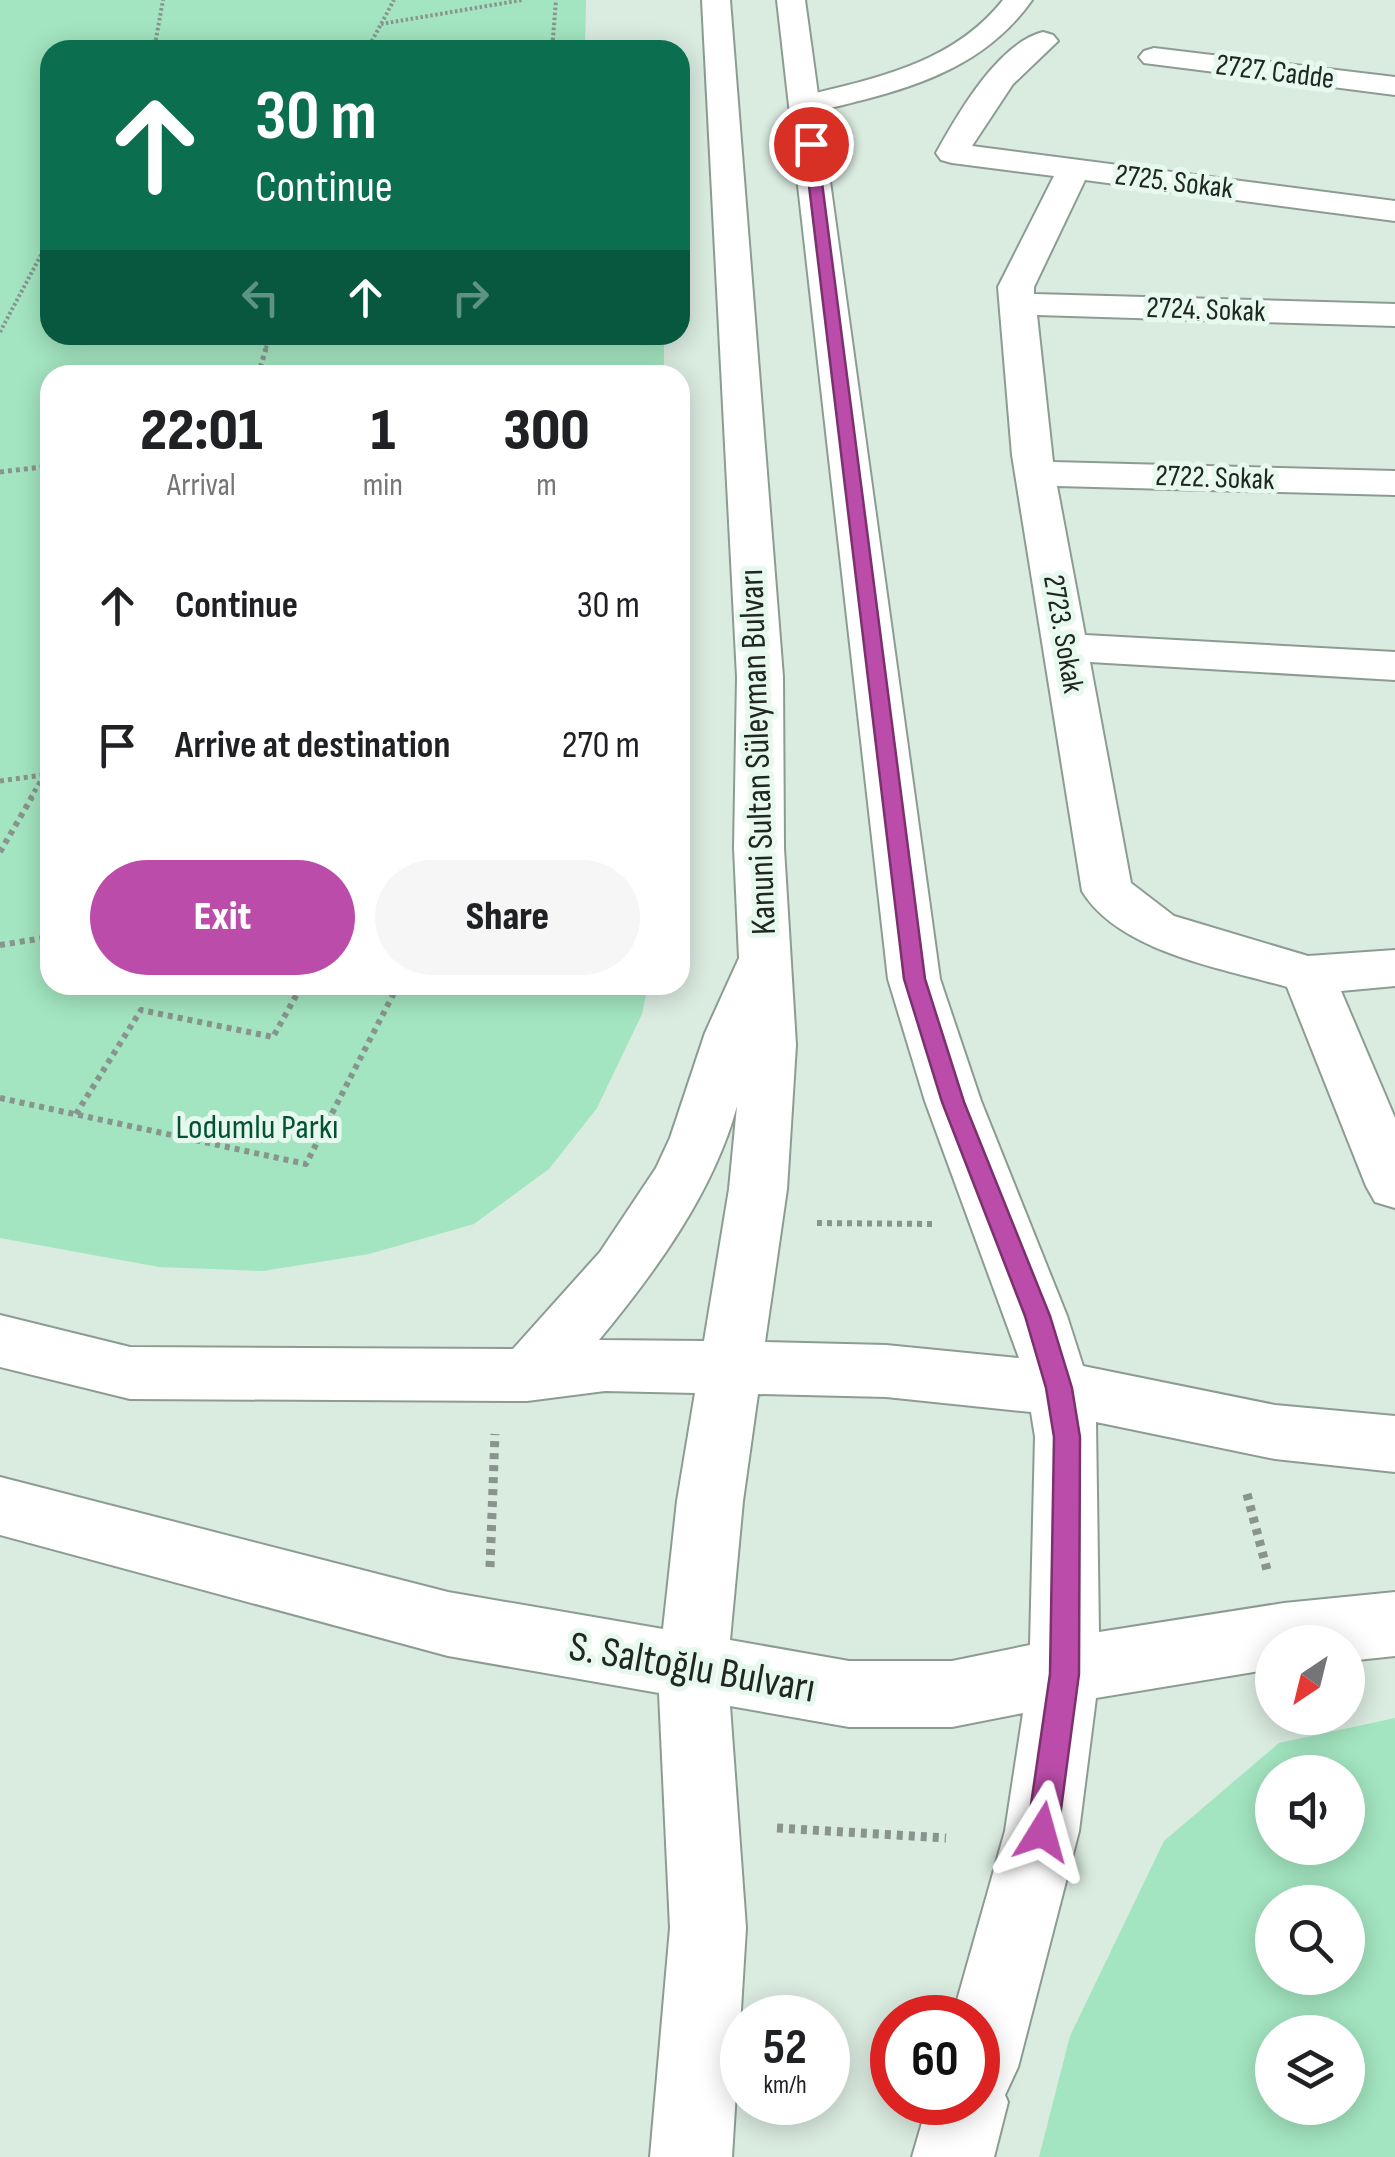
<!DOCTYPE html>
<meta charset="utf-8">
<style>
body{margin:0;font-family:"Sofia Sans Condensed",sans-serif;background:#f6f6f6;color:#202124;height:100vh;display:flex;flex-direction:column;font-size:38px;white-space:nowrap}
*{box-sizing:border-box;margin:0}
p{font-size:32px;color:#757577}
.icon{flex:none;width:55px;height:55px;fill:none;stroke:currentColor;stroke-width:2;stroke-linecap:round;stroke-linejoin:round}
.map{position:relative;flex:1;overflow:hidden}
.panel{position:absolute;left:40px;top:365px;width:650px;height:630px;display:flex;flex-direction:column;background:#fff;border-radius:30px;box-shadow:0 5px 25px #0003}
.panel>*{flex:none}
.banner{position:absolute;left:40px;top:40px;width:650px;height:305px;border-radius:30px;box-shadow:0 5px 25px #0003;background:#0b6e4f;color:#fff;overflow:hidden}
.needle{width:65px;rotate:215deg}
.tools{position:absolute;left:1255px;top:1625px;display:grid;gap:20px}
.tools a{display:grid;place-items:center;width:110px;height:110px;border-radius:50%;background:#fff;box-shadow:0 5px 25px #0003;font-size:50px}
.speed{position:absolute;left:720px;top:1995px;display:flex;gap:20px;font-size:50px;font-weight:700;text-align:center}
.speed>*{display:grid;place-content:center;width:130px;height:130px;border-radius:50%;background:#fff;box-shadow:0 5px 25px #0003;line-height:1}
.speed small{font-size:25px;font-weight:400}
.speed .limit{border:15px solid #d22;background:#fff;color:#111}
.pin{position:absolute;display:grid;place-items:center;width:85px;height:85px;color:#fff;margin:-42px;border:5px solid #fff;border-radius:50%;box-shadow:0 2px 10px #0007}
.me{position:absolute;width:110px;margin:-55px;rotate:8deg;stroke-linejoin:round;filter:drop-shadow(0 0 8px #0008)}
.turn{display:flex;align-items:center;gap:35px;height:210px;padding:0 50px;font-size:45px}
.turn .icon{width:130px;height:130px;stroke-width:2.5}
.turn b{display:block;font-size:70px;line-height:85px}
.lanes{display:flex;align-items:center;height:95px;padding:0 50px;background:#0003;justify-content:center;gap:50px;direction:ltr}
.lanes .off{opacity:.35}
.eta{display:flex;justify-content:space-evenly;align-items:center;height:170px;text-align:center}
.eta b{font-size:60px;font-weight:800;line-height:70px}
.cta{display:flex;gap:20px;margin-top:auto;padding:20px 50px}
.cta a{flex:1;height:115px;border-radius:60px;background:#bb4ca9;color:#fff;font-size:40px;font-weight:800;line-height:115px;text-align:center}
.cta a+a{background:#f6f6f6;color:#202124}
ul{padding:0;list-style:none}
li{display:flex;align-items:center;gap:30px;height:140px;padding:0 50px}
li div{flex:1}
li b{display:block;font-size:38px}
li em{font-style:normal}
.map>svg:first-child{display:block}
</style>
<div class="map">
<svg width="1395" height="2157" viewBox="0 0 1395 2157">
<rect width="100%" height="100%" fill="#daebe0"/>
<path fill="#a3e5c0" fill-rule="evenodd" d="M0 0H586L585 50H50V335H664V375H50V985H648L642 1014 597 1108 549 1169 474 1224 369 1254 263 1271 159 1267 0 1238Z
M1395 1718V2157H1039L1070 2036 1164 1841 1279 1743ZM1272 1772H1348V1848H1272ZM1272 1902H1348V1978H1272ZM1272 2032H1348V2108H1272Z"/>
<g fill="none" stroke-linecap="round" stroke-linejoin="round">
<defs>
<path id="minor" d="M1003 0H1032C978 77 892 93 806 114L795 112 791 105 795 98C872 79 952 65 1003 0Z
M1043 32 1053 35 1058 41 1013 84 972 146 1395 201V221L1085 180 1034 287V294L1395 304V326L1037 315 1053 462 1395 471V495L1057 486 1085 635 1395 652V680L1090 662 1131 883 1174 916 1308 956 1395 950V986L1341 991 1395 1118V1208L1375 1202 1366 1186 1287 987C1222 968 1119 952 1082 891L1012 455 998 287 1054 176 952 163 941 160 936 153C957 115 998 43 1043 32Z
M1154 48 1395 77V95L1144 63 1139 57 1144 51Z"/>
<path id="major" d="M702 0H730L783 677 784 848 796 1045 787 1189 765 1342 886 1345 1019 1358 925 1101 888 979 777 0H805L940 979 981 1101 1067 1316 1083 1366 1275 1405 1395 1416V1472L1275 1459 1096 1422 1099 1632 1284 1603 1395 1592V1656L1348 1661V1642H1272V1669L1096 1698 1079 1831 1018 2067 1005 2095 1008 2102 994 2157H912L928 2102H978V2018H952L1005 1831 1023 1713 952 1727H849L730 1706 746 1928 732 2157H650L670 1928 659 1693 448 1656 0 1535V1477L448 1592 663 1629 677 1501 695 1393 605 1391 527 1401 130 1399 0 1367V1315L130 1347 513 1349 600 1252 656 1168 670 1138 705 1033 739 958 734 848 737 677ZM737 1106 729 1189 704 1341 599 1340C656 1271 713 1193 737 1106ZM758 1394 886 1397 1031 1412 1035 1437 1030 1645 952 1661H849L730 1640 743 1501Z"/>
</defs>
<use href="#minor" stroke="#8c9c92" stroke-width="4"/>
<use href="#major" stroke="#8c9c92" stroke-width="4"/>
<path stroke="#88948d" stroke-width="4" stroke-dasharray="2.5 2.5" stroke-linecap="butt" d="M381 24 522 0
M154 50 163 0
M367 50 394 0
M552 50 556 0
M0 332 50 238
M266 348 270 335"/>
<path stroke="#88948d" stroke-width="5" stroke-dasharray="4 4" stroke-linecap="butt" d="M258 375 267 345
M0 472 50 466
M0 781 43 775
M30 799 50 765"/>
<path stroke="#88948d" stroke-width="6" stroke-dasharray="5 5" stroke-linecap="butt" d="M0 852 32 797
M0 945 50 937
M0 1098 306 1164 398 985
M76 1114 141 1010 273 1037 302 985
M817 1223 934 1224"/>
<path stroke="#88948d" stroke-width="9" stroke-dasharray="6 6" stroke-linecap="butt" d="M1247 1494 1267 1570
M490 1567 495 1434
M777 1828 946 1838"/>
<use href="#minor" fill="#fff" fill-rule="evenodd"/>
<use href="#major" fill="#fff" fill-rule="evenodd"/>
</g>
<path fill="#bb4ca9" stroke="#7a316e" stroke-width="2.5" d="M811 140 817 144 925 979 964 1102 1050 1316 1072 1388 1080 1437 1079 1674 1058 1832 1053 1842 1042 1847 1032 1842 1027 1832 1050 1674 1054 1437 1046 1388 1025 1316 942 1102 904 979 804 144Z"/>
<g text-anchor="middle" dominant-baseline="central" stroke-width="10" stroke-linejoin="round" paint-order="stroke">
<g font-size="30" fill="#202622" stroke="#e7f9ee">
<text transform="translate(1275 72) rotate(7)">2727. Cadde</text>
<text transform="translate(1174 182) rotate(7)">2725. Sokak</text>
<text transform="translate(1206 310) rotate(2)">2724. Sokak</text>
<text transform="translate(1215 478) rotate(2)">2722. Sokak</text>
<text transform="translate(1063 634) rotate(80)">2723. Sokak</text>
</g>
<g font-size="35" fill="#202622" stroke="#e7f9ee">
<text transform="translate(758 752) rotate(-92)">Kanuni Sultan Süleyman Bulvarı</text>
</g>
<g font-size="35" fill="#025334" stroke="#e7f9ee">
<text x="257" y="1127">Lodumlu Parkı</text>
</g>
<g font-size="42" fill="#202622" stroke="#e7f9ee">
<text transform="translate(692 1668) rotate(10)">S. Saltoğlu Bulvarı</text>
</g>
</g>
</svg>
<div class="tools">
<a><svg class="needle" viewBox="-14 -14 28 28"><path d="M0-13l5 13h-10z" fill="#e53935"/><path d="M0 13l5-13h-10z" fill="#757577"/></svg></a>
<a><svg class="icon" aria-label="sound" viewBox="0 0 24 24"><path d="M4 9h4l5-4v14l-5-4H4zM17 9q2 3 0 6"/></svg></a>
<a><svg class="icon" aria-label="search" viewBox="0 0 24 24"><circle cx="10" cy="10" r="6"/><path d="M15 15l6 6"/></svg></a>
<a><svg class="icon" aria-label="layers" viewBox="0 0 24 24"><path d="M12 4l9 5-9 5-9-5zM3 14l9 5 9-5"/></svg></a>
</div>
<div class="speed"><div>52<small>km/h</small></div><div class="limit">60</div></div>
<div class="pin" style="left:811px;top:144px;background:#d93025"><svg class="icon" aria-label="arrive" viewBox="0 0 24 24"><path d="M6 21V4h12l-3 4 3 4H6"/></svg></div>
<svg class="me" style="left:1042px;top:1832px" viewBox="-20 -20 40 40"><path d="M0-17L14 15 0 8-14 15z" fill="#bb4ca9" stroke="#fff" stroke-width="4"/></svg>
<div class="banner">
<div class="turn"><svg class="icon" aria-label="ahead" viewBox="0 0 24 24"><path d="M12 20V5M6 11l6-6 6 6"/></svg><div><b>30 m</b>Continue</div></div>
<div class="lanes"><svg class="icon off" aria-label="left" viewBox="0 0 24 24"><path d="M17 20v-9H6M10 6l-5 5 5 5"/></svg><svg class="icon" aria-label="ahead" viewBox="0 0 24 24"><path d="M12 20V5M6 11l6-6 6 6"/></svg><svg class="icon off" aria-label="right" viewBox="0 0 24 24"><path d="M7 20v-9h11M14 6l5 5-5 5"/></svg></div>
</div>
<section class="panel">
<div class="eta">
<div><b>22:01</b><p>Arrival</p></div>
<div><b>1</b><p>min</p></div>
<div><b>300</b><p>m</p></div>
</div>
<ul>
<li><svg class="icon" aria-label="ahead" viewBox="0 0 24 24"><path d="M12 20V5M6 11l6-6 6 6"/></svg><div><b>Continue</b></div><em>30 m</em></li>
<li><svg class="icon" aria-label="arrive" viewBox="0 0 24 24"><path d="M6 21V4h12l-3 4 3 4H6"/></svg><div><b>Arrive at destination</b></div><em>270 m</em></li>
</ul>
<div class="cta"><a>Exit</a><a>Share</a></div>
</section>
</div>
